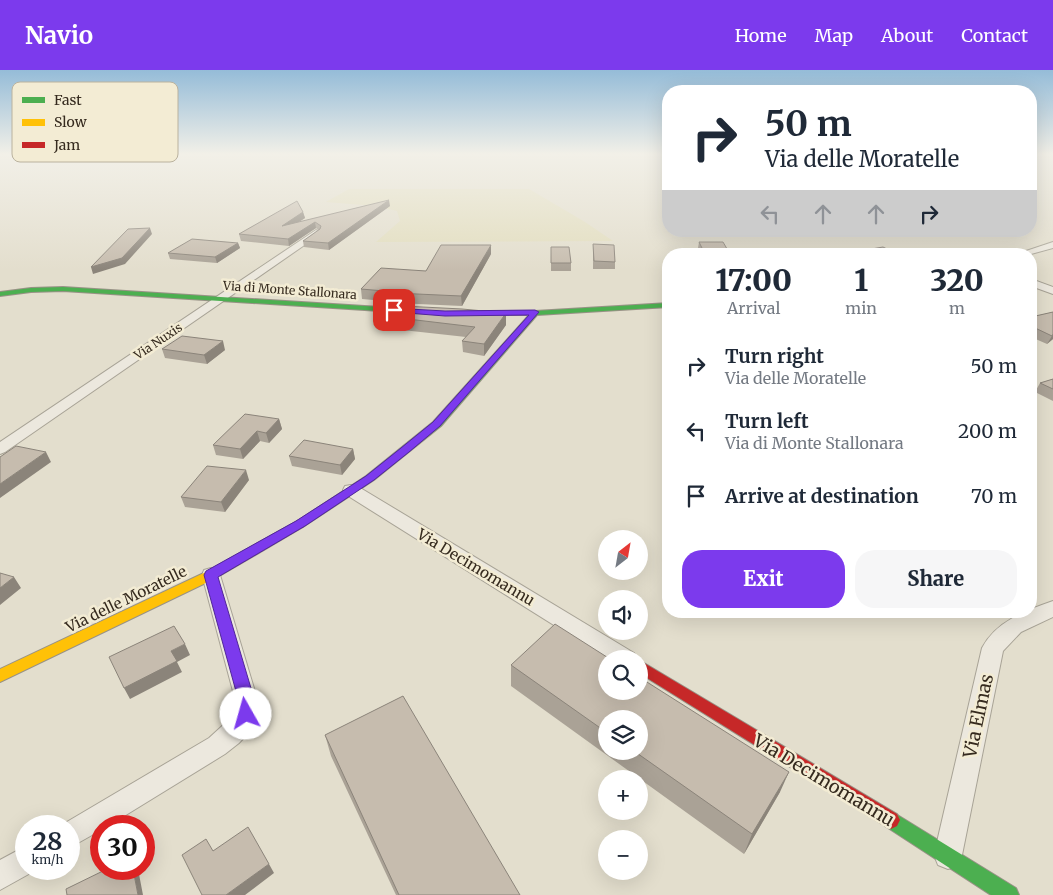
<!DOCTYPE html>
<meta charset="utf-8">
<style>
body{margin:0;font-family:Merriweather,serif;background:#f6f6f7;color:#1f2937;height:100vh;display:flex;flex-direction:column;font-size:19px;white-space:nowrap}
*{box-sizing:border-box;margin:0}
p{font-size:16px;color:#747a83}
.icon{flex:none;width:28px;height:28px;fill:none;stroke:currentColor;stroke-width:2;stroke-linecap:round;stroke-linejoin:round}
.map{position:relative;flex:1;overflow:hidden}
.drawer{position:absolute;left:662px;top:178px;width:375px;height:370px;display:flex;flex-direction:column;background:#fff;border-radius:20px;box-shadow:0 5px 20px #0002}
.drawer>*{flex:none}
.guide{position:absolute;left:662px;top:15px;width:375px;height:152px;border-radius:20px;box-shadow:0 5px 20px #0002;background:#fff;color:#1f2937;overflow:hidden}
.needle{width:32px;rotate:31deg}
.buttons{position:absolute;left:598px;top:460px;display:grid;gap:10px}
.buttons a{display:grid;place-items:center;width:50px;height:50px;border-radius:50%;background:#fff;box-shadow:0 5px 20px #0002;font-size:25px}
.speed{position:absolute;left:15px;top:745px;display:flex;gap:10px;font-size:25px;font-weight:700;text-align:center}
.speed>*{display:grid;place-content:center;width:65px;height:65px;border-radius:50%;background:#fff;box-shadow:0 5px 20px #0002;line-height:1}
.speed small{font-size:12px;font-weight:400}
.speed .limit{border:8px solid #d22;background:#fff;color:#111}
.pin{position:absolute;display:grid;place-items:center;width:42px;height:42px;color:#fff;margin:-21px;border-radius:10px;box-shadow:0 2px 8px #0006}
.me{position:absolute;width:55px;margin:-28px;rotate:353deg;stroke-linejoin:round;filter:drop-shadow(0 0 4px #0008)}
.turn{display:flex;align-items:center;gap:18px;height:105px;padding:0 20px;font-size:22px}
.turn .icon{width:65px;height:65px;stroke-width:2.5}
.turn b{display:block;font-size:35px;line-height:42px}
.lanes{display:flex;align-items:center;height:48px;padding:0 20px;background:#0003;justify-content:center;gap:25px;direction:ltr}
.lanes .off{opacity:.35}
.eta{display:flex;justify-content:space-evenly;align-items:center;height:85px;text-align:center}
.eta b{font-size:30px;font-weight:800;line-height:35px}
.cta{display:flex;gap:10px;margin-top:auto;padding:10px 20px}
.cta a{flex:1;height:58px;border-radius:20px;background:#7c3aed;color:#fff;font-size:20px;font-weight:800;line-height:58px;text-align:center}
.cta a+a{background:#f6f6f7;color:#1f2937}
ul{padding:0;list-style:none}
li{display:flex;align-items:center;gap:15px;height:65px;padding:0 20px}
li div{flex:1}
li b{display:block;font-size:19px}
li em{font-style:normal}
header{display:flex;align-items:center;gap:30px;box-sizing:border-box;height:70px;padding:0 25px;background:#7c3aed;color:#fff}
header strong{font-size:24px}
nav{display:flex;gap:28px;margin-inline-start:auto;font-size:18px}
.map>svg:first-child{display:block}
</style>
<header>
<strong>Navio</strong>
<nav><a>Home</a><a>Map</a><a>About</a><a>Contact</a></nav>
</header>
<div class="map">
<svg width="1053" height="825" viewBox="0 0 1053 825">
<rect width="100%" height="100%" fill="#e3decd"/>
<path fill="#e2ddbe" d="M349 119H529L585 152 613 171 376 172 400 151 397 141 376 136 326 132Z"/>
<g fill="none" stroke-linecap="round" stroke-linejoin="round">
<defs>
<path id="street" d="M316 160 320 163 319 165 5 382 0 384V372Z
M1053 172V178L1031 184H1017Z
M1031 209 1053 217V224L1031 216Z
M351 415 357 416 634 583 637 589H608L345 424 343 420 345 416Z
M211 498 218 500 220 505 256 625 255 649 249 662 239 673 225 684 108 756H101V760L69 778V756H60L209 668 232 647 234 625 202 505 204 500Z
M1053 531V547L1021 562 1003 581 962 785 958 795 948 799 938 795 934 785 982 578C996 551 1027 540 1053 531Z
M26 776V799L36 800 0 820V790Z"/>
<path id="fast" d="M63 217 412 239 416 241 412 243 63 221 31 222 0 226V222L31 218Z
M669 233V237L537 245 441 356 374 410 303 457 299 458 293 454 366 406 433 352 529 245H465V241H535Z
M891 741 1016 818 1019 825H991L885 756 882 750 885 744Z"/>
<path id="slow" d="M299 450 303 451 305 454 303 457 216 508 0 612V599L206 502Z"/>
<path id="jam" d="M639 590 897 744 900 750 897 756 891 759 885 756 639 603Z"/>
</defs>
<use href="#street" stroke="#a8a396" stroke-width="2"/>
<use href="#fast" stroke="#989286" stroke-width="2"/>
<use href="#slow" stroke="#989286" stroke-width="2"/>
<use href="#jam" stroke="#989286" stroke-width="2"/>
<use href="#street" fill="#ece8de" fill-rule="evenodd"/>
<use href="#fast" fill="#4caf50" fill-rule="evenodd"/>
<use href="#slow" fill="#ffc107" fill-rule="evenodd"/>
<use href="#jam" fill="#c62828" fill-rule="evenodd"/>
</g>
<path fill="#aaa296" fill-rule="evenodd" d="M390 136 329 180 304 177 303 171 318 160 316 158 289 176 241 171 239 164 303 142 305 148 299 152Z
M699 172 730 184H697Z
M238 173 240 178 217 193 170 189 168 183Z
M593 174 615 192V199H593Z
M551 177 571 193V201H551Z
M491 184 462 236 396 233V232L362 229 361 219Z
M1053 242V269L1047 274 1031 267V247Z
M374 245 506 255 484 286 463 282 462 271 466 267 375 257Z
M162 279 225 280 207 294 165 288Z
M1053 309V331L1035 322 1040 313Z
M279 349 282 359 269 373 260 371 243 389 216 385 213 375Z
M353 379 355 389 342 405 292 396 289 386Z
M249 410 225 442 185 437 181 427Z
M511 595 780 722 744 784 511 616ZM606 649 639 681H606Z
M325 665 520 825H396L331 686Z"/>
<path fill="#8b847a" d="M389 130 390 136 329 180 328 173Z
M303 142 305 148 283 162 282 156Z
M315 152 316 158 289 176 288 169Z
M150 158 152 164 125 194 93 204 91 197Z
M238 173 240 178 217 193 215 187Z
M491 175V184L462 236 461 226Z
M506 243V255L484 286V274Z
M1053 264V269L1047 274 1052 266Z
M223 271 225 280 207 294 204 285Z
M279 349 282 359 269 373 266 363Z
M257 361 260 371 243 389 240 379Z
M353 379 355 389 342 405 340 395Z
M46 382 51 392 0 428V414Z
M246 400 249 410 225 442 221 432Z
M14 507 21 518 0 535V518Z
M185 574 190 585 177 592 182 602 130 629 124 618 171 581Z
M789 702 780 722 744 784 752 764Z
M269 794 274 803 245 825H226Z
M133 799H138L143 825H138Z"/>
<path fill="#c6bcae" stroke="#8b847a" d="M389 130 328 173 303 171 320 159 321 156 315 152 288 169 239 164 297 131 303 142 282 156Z
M150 158 122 188 91 197 128 159Z
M192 169 238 173 215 187 168 183Z
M699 172H723L730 184H705Z
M593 174 614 175 615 192 594 191Z
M441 175H491L461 226 395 223 396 222 361 219 381 198 426 201Z
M551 177H569L571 193H551Z
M883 177 897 184H858L854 182Z
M383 235 462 239 506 243 484 274 462 271 475 257 374 245Z
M1053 242V264L1052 266 1031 256V247Z
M182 266 223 271 204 285 162 279Z
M1053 309V319L1040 313Z
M245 344 279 349 266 363 257 361 240 379 213 375Z
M304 370 353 379 340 395 289 386Z
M16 376 46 382 0 414V387Z
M207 396 246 400 221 432 181 427Z
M0 503 14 507 0 518Z
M555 554 610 589H606V621H639V607L789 702 752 764 634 681H639V649H606V662L511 595Z
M174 556 185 574 171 581 177 591 124 618 109 587Z
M403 626 520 825H399L325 665Z
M248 757 269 794 226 825H202L182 785 206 769 213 781Z
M107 799H133L138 825H67L66 819Z"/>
<linearGradient id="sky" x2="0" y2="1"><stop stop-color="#95bcd8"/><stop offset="0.42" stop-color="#f2f0e8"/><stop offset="1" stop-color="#f2f0e8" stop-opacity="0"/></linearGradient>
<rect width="1053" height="200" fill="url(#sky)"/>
<path fill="#7c3aed" stroke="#51269a" d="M391 238 445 241 535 240 539 242 440 356 409 382 374 410 305 456 218 507 253 625 254 644 252 648 246 651 241 648 238 644 237 625 204 505 206 501 296 451 366 406 401 378 433 352 529 245 445 246 394 242H391Z"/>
<g text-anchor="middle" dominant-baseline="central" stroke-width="5" stroke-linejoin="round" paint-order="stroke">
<g font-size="12" fill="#362b1f" stroke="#f3ecd4">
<text transform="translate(290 220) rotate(4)">Via di Monte Stallonara</text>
<text transform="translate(158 271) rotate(-34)">Via Nuxis</text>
</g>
<g font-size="15" fill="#362b1f" stroke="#f3ecd4">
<text transform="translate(476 497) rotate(31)">Via Decimomannu</text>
<text transform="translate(126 529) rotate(-26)">Via delle Moratelle</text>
</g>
<g font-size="18" fill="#362b1f" stroke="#f3ecd4">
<text transform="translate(978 646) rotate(-78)">Via Elmas</text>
<text transform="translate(824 710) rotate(31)">Via Decimomannu</text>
</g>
</g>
<rect x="12" y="12" width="166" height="80" rx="8" fill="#f3ecd4" stroke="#bab29e" stroke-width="1"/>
<rect x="22" y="27" width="23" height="6" fill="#4caf50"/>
<rect x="22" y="49" width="23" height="7" fill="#ffc107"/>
<rect x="22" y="72" width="23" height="6" fill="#c62828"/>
<g font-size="14" fill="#362b1f">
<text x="54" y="35">Fast</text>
<text x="54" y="57">Slow</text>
<text x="54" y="80">Jam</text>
</g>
</svg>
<div class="buttons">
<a><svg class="needle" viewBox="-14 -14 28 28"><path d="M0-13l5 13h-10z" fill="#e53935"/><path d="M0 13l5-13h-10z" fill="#747a83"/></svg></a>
<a><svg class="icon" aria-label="sound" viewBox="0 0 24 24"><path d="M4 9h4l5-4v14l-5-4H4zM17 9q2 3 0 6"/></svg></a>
<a><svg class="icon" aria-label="search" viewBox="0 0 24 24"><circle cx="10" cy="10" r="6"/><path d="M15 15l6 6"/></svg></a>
<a><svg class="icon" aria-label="layers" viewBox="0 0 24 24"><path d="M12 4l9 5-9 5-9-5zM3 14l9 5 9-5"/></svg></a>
<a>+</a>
<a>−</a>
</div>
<div class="speed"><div>28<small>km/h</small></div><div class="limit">30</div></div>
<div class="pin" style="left:394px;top:240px;background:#d93025"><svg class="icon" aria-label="arrive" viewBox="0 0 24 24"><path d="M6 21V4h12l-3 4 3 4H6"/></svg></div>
<svg class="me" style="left:246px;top:644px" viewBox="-20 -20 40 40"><circle r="19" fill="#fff"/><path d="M0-13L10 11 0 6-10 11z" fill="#7c3aed"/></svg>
<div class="guide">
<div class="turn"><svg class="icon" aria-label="right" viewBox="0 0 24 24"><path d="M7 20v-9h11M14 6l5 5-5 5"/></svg><div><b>50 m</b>Via delle Moratelle</div></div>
<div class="lanes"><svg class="icon off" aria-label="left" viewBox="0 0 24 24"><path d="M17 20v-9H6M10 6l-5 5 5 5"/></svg><svg class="icon off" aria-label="ahead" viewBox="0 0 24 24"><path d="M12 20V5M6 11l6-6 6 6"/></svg><svg class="icon off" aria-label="ahead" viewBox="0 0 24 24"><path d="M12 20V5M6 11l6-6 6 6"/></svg><svg class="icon" aria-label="right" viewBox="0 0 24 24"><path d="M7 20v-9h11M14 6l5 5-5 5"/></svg></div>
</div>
<section class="drawer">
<div class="eta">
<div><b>17:00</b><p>Arrival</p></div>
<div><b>1</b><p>min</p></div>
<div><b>320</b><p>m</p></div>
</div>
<ul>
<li><svg class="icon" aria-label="right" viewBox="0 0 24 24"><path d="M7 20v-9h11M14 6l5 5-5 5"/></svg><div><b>Turn right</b><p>Via delle Moratelle</p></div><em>50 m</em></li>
<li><svg class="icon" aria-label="left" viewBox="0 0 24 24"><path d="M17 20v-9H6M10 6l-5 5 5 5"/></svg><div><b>Turn left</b><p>Via di Monte Stallonara</p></div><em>200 m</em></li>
<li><svg class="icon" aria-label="arrive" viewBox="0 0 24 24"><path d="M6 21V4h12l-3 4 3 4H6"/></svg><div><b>Arrive at destination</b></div><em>70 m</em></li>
</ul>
<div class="cta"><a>Exit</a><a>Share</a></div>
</section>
</div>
